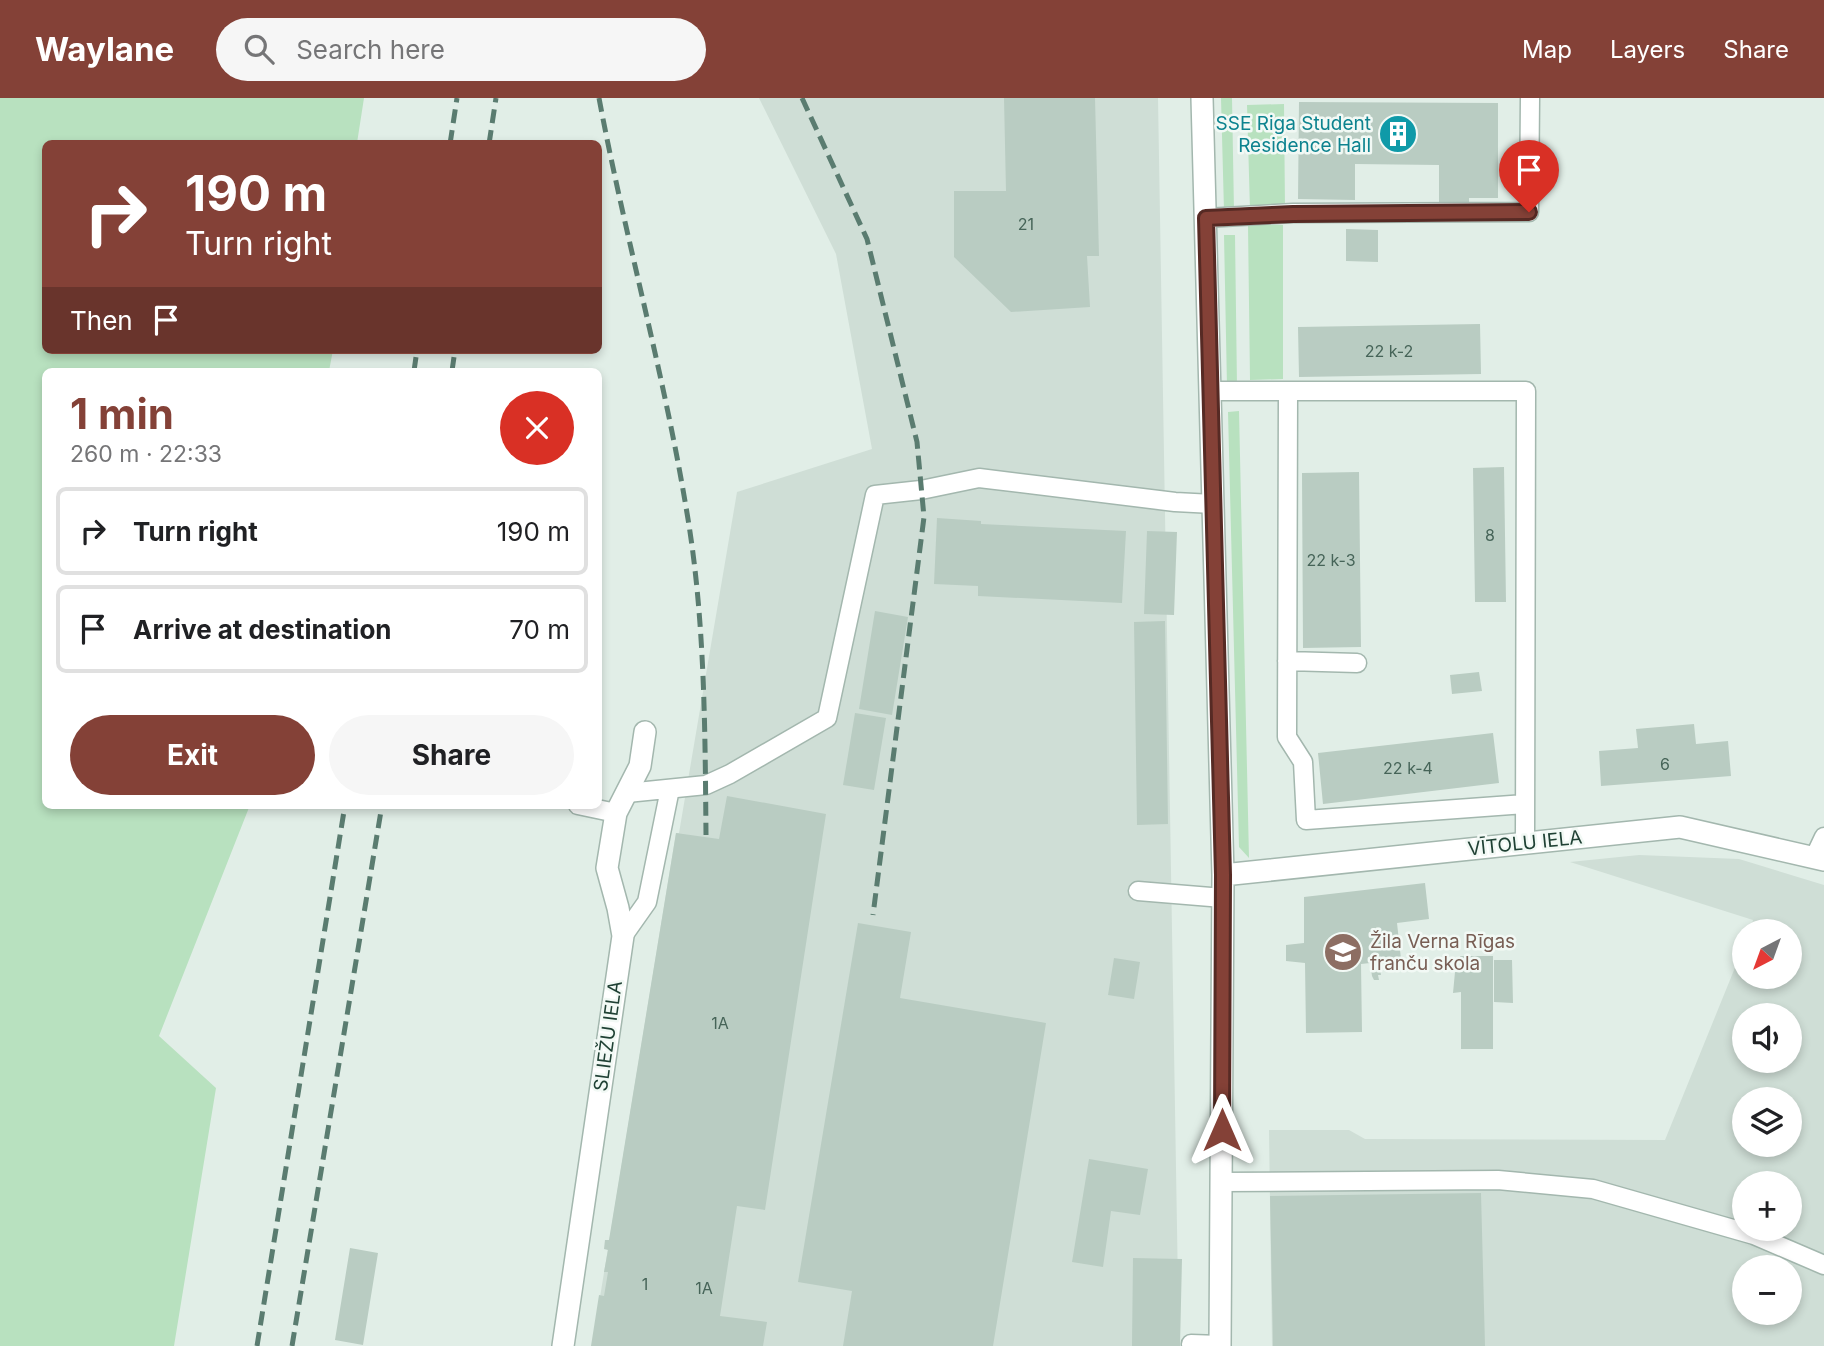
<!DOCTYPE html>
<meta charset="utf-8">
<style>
body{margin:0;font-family:Inter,sans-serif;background:#f6f6f6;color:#202124;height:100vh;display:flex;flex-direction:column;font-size:26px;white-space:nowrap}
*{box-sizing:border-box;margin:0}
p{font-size:23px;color:#757577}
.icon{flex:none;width:38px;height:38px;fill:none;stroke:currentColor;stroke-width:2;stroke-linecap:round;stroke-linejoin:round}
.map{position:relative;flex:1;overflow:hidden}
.details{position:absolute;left:42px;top:270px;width:560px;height:441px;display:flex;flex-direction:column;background:#fff;border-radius:10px;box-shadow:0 4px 10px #0003}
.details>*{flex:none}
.hud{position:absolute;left:42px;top:42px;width:560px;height:214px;border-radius:10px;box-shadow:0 4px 10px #0003;background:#844137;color:#fff;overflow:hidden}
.needle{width:46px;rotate:221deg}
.buttons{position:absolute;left:1732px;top:821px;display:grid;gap:14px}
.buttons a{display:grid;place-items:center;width:70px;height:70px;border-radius:50%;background:#fff;box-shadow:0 4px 10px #0003;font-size:35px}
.pin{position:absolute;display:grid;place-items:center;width:60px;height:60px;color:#fff;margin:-72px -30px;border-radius:50% 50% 50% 0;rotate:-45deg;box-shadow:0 0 7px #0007}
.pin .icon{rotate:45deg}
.me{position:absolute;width:77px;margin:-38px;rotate:0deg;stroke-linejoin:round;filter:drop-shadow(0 0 5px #0008)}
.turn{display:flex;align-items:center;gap:24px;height:147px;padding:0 28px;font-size:32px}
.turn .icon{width:91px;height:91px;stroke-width:2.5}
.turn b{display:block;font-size:49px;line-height:60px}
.then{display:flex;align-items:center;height:66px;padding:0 28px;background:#0003;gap:14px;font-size:26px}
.round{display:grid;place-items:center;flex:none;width:74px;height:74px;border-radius:37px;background:#f6f6f6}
.summary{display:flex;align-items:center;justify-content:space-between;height:119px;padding:0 28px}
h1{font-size:42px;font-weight:700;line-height:52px;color:#844137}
.primary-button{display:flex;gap:14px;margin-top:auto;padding:14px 28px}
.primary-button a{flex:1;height:80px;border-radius:42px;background:#844137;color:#fff;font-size:28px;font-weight:700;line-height:80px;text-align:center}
.primary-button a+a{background:#f6f6f6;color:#202124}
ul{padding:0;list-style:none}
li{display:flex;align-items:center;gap:21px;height:88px;margin:0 14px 10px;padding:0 14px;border:4px solid #e0e0e0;border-radius:10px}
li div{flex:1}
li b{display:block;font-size:26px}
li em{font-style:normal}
header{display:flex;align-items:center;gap:42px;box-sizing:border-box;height:98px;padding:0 35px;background:#844137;color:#fff}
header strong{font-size:33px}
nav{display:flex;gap:38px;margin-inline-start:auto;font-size:24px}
.search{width:490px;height:63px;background:#f6f6f6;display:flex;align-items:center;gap:18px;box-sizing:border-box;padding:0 24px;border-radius:38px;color:#757577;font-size:26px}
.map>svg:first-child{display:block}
</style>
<header>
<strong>Waylane</strong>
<div class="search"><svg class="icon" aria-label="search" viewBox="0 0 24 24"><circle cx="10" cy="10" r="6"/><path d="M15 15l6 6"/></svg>Search here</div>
<nav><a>Map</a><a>Layers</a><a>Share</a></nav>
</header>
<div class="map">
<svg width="1824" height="1248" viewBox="0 0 1824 1248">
<rect width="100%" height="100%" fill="#e1eee7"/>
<path fill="#cfded6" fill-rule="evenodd" d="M759 0H1158L1179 1248H592L676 735H679L737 394 872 351 836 156Z
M1639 757 1739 761 1824 787V1248H1272L1269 1032H1349L1365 1041 1665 1042 1745 845V878H1790V833H1750L1753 822 1570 764ZM1745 917H1790V962H1745ZM1745 1001H1790V1046H1745ZM1745 1085H1790V1130H1745ZM1745 1169H1790V1214H1745Z"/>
<path fill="#b8e1bf" d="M0 0H364L357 45 46 46V252H333L329 273H46V707H250L159 938 216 990 174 1248H0Z
M1221 0H1232L1234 113H1224Z
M1284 6 1285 111 1250 112 1247 7Z
M1248 127H1283V281L1250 282Z
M1224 137H1235L1237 289H1227Z
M1239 313 1249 760 1239 749 1228 314Z"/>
<path fill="#b9ccc2" d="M1004 0H1095L1099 158H1087L1090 209 1011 214 954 159V93H1006Z
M1299 4 1498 5V100H1469V108L1439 109V67L1355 66V102L1298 101Z
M1346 131 1378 132V164L1346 163Z
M1480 226 1481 276 1299 279 1298 229Z
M1504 369 1506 504H1475L1473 370Z
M1359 374 1361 549 1303 550 1302 375Z
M937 420 981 423V426L1126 433 1122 505 978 498V488L934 486Z
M1147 433 1177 434 1174 517 1144 516Z
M875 513 908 519 892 617 859 611Z
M1165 523 1168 726 1137 727 1134 524Z
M1479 574 1482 593 1452 596 1450 577Z
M855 615 886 620 874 692 843 687Z
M1694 626 1696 646 1728 643 1731 678 1601 688 1599 653 1638 650 1636 631Z
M1493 635 1499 685 1323 706 1318 655Z
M727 698 826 716 765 1112 737 1108 720 1218 767 1224 763 1248H591L599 1197 604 1198 608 1174H604L608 1152 604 1151 605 1142H609L676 735 719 741Z
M1425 785 1429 821 1397 825 1401 861 1379 864 1381 877H1378L1379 882H1374L1372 878 1370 865 1361 866 1362 934 1306 935 1305 865 1286 863V847L1304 845V799Z
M858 825 911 834 900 900 1046 925 993 1248H843L852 1193 798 1184Z
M1460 858H1493V951H1461V894L1453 895 1455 874H1461Z
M1114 860 1140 864 1134 901 1108 897Z
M1494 862H1512L1513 905 1494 904Z
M1089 1061 1148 1071 1140 1117 1111 1113 1103 1169 1072 1164Z
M1481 1095 1485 1248H1273L1270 1098Z
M350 1150 378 1155 363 1247 335 1242Z
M1133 1160 1182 1161 1180 1248H1132Z"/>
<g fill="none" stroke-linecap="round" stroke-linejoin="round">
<defs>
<path id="lane" d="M1206 120 1293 115 1529 114 1530 0
M1211 293H1526L1525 745
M1288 294 1287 639 1303 664 1306 722 1525 706
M1287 563 1357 565
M627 695 706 687 730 676 827 620 875 397 921 392 979 380 1175 404 1213 406
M578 707 616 715
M1815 758 1824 739
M1138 793 1223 800
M623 838 647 804 670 691
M1221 1084 1498 1082 1593 1091 1754 1137 1824 1167
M1191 1246 1220 1247"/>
<path id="street" d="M1202 0 1223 777 1220 1248
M1223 777 1680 729 1824 762
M563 1248 623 838 618 810 607 770 616 715 640 668 645 634"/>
</defs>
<use href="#lane" stroke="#a3b7ae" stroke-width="21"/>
<use href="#street" stroke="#a3b7ae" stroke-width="24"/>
<use href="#lane" stroke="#fff" stroke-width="18"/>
<use href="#street" stroke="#fff" stroke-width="21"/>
<path stroke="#5a7c70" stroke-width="5" stroke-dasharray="14 7" stroke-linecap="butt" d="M599 0C625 139 664 275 687 415 705 521 705 630 706 737
M802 0 867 141 917 344 924 419 873 817
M450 46 457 0
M489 46 496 0
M414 273 417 252
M452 273 455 252
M257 1248 345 707
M292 1248 382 707"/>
</g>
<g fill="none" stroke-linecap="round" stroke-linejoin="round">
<defs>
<path id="route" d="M1222 1032 1223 777 1206 120 1293 116 1529 114"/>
</defs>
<use href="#route" stroke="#562a24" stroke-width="18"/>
<use href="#route" stroke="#844137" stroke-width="12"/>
</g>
<defs>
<symbol id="building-disc" viewBox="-11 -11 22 22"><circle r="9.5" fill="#0f9aa8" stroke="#f2f9f5"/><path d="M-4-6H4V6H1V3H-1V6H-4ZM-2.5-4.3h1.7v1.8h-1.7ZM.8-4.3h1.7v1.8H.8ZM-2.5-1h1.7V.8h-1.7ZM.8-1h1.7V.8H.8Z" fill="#fff"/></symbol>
<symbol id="school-disc" viewBox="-11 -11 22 22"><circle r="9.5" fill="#8d6e63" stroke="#f2f9f5"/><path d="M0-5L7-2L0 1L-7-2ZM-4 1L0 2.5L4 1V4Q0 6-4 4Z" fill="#fff"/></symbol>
</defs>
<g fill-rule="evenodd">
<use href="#building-disc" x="1376" y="14" width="44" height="44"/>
<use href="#school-disc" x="1321" y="832" width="44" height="44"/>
</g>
<g text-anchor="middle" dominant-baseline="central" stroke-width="5" stroke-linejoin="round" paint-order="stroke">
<g font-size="16" fill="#466458">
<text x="1026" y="126">21</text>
<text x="1389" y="253">22 k-2</text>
<text x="1490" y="437">8</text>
<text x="1331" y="462">22 k-3</text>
<text x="1665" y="666">6</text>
<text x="1408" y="670">22 k-4</text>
<text x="720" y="925">1A</text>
<text x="645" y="1186">1</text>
<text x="704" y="1190">1A</text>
</g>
<g font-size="19" fill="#0d838f" stroke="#f2f9f5" text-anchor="end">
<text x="1371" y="25">SSE Riga Student<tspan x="1371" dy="22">Residence Hall</tspan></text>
</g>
<g font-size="19" fill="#1f4134" stroke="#f2f9f5">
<text transform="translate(1525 745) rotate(-6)">VĪTOLU IELA</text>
<text transform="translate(608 938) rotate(-82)">SLIEŽU IELA</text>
</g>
<g font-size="19" fill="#785e54" stroke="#f2f9f5" text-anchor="start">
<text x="1370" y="843">Žila Verna Rīgas<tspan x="1370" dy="22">franču skola</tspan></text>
</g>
</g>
</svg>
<div class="buttons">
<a><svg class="needle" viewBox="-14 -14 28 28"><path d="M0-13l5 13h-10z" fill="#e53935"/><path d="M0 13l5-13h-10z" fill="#757577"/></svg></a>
<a><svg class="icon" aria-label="sound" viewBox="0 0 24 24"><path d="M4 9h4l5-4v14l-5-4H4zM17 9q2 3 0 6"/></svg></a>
<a><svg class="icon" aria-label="layers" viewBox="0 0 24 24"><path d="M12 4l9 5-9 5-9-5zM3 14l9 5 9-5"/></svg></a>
<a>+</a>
<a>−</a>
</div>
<div class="pin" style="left:1529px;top:114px;background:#d93025"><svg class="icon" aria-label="arrive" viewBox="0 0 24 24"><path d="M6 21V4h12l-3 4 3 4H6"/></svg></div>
<svg class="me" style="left:1222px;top:1032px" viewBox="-20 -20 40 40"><path d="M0-17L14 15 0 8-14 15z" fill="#844137" stroke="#fff" stroke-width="4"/></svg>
<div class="hud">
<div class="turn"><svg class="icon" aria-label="right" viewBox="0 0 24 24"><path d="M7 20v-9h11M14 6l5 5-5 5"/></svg><div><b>190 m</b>Turn right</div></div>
<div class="then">Then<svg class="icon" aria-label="arrive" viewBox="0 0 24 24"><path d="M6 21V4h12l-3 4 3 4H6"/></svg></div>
</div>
<section class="details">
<div class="summary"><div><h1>1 min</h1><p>260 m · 22:33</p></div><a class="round" style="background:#d93025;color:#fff"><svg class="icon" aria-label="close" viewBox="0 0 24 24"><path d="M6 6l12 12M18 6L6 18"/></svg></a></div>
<ul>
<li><svg class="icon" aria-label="right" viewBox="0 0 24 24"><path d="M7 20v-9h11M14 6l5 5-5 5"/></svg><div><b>Turn right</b></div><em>190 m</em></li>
<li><svg class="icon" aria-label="arrive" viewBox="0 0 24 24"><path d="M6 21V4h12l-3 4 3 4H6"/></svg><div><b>Arrive at destination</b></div><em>70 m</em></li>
</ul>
<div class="primary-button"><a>Exit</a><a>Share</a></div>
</section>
</div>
